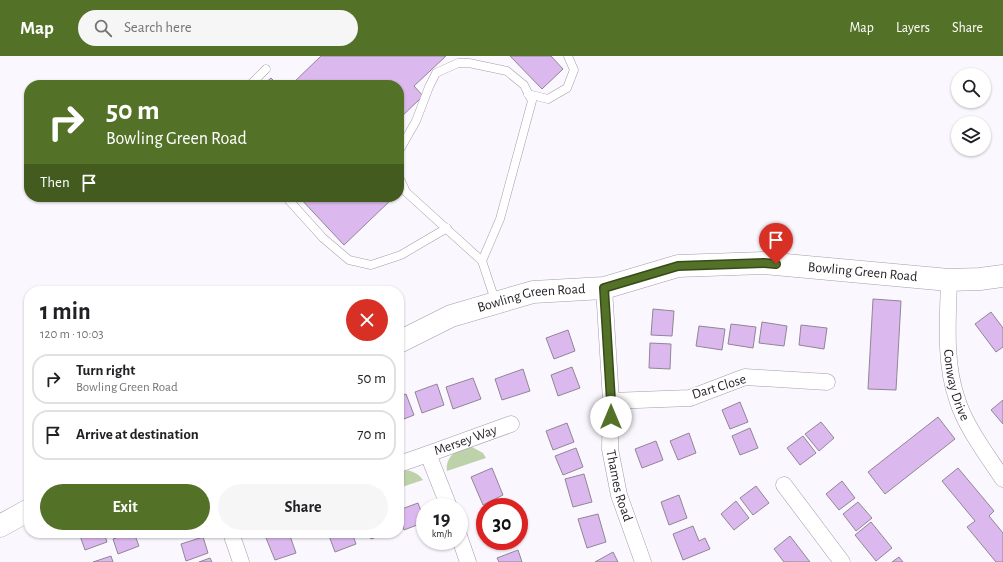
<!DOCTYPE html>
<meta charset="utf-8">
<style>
body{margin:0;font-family:"Alegreya Sans",sans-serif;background:#f6f6f6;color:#202124;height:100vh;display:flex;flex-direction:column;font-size:15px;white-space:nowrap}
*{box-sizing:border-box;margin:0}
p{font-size:13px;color:#757577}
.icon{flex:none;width:22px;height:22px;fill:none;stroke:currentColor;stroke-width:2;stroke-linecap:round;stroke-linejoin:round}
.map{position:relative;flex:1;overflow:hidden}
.sheet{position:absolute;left:24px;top:230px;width:380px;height:252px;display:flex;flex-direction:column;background:#fff;border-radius:16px;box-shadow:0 1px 3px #0004}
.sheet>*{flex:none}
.banner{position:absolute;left:24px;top:24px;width:380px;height:122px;border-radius:16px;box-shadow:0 1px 3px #0004;background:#547227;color:#fff;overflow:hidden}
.buttons{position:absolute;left:951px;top:12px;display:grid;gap:8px}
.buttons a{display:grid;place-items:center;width:40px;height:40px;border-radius:50%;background:#fff;box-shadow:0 1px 3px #0004;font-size:20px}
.speed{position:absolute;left:416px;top:442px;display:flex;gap:8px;font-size:20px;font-weight:700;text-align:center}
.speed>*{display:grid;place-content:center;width:52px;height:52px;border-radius:50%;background:#fff;box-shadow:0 1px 3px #0004;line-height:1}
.speed small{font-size:10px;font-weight:400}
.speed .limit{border:6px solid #d22;background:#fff;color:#111}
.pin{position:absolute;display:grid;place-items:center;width:34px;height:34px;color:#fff;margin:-41px -17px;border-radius:50% 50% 50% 0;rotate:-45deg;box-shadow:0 0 4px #0007}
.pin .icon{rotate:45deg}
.me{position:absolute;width:44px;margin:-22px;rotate:0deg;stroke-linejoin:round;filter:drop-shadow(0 0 3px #0008)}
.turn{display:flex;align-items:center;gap:14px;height:84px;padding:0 16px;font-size:18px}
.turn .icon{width:52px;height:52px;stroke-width:2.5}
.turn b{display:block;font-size:28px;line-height:34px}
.then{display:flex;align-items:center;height:38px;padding:0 16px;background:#0003;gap:8px;font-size:15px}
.round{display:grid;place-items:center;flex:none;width:42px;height:42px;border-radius:21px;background:#f6f6f6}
.headline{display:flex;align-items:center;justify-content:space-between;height:68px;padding:0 16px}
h1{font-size:24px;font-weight:600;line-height:30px}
.primary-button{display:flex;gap:8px;margin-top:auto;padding:8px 16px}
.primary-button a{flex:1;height:46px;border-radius:24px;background:#547227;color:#fff;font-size:16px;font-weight:600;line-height:46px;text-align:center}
.primary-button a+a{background:#f6f6f6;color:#202124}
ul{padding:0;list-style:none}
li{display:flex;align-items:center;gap:12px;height:50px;margin:0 8px 6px;padding:0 8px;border:2px solid #e0e0e0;border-radius:16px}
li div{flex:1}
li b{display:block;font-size:15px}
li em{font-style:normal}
header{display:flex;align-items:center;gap:24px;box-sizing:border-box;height:56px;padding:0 20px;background:#547227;color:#fff}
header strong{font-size:19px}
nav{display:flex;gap:22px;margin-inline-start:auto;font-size:14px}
.search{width:280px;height:36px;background:#f6f6f6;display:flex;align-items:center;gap:10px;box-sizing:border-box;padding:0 14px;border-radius:22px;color:#757577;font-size:15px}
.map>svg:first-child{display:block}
</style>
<header>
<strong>Map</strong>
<div class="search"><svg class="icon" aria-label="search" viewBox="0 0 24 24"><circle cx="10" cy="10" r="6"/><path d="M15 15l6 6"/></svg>Search here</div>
<nav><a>Map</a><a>Layers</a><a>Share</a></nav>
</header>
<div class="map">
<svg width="1003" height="506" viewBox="0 0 1003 506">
<rect width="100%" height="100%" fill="#fbf7fe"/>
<path fill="#bed2aa" d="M472 391 483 397 486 402 447 415C445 400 458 392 472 391Z
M402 414C411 414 418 417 423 424L399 432V415Z"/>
<path fill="#dbb8ed" stroke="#908695" d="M321 0H446L414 30 423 40 399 63V29H291Z
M510 0H551L563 13 542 33Z
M271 22 278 29H263Z
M299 141H392L393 142 344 189Z
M873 243 901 245 896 334 868 333Z
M653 253 674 255 672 280 651 279Z
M991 256 1003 272V291L996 296 975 268Z
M762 266 787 270 784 290 759 287Z
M731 268 756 271 753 292 728 288Z
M801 269 827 272 824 293 799 289Z
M699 270 725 273 722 294 696 290Z
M568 274 575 295 554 303 546 282Z
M650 287 671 288 670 313 649 312Z
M572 311 580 332 558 340 551 319Z
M523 313 530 335 502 344 495 323Z
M473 322 481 343 453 353 446 331Z
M437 328 444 349 422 357 415 336Z
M406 338 414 359 399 365V341Z
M1003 344V368L991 354Z
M740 346 748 366 730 373 722 354Z
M938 361 955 383 885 438 868 416Z
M821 366 834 382 819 395 805 378Z
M567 367 574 386 553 394 546 375Z
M750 372 758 392 740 399 732 380Z
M689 377 696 397 678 404 670 385Z
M803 380 816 397 800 409 787 392Z
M656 385 663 404 642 412 635 393Z
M576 392 583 411 563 419 555 400Z
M492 412 503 439 483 449 471 421Z
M958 412 994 455 989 460 1003 477V506H996L967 471 975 465 942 425Z
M584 418 592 446 573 451 565 423Z
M842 425 855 442 839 454 826 438Z
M756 430 769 447 753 459 740 442Z
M679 439 687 462 669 469 661 446Z
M736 445 749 462 734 474 721 458Z
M858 446 872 462 856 475 843 458Z
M418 447 425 466 404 474 399 460V454Z
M598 458 606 486 587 492 578 463Z
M871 466 892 492 876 505 855 479Z
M693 470 699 485 705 482 710 493 683 504 673 478Z
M79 477H104L107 486 85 494Z
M129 477H134L139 490 118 498 113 483Z
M264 477H289L296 497 275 504Z
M328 477H352L356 488 335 496Z
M369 477H387L371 483Z
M790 480 810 506H784L774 493Z
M203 481 208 497 186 505 181 488Z
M518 494 522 506H499L497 502Z
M613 496 618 506H595Z
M111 500 113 506H93Z
M899 501 903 506H892Z
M210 502 212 506H199Z"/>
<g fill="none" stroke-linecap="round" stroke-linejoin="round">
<defs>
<path id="lane" d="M250 29 266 13
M528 38 548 43 567 32 574 14 568 0
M399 95 416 65 429 31 436 17 458 7H469L507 15 524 29 532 45 500 163 482 205
M399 121 406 136 482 205 496 247
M286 141 323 182 349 204 371 209 401 199 447 172"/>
<g id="street">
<path id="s1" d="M949 224C948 263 944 306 957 343 965 370 987 399 1003 423"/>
<path id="s2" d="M604 232 611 345 610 393 619 439 643 506"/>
<path d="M611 345 690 342 745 321 827 326"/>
<path d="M399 408 428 398"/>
<path d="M784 429 842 506"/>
<path id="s3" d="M449 451 428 398 511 368"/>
<path d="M231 477 241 506"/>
<path d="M459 480 468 506"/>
</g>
<g id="secondary">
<path id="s4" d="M399 286 451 260 533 236 604 232 678 210 764 207 949 224 980 223 1003 220"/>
<path d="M0 470 29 454"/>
</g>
</defs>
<use href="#lane" stroke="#a69cab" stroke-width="9"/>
<use href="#street" stroke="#a69cab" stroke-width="17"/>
<use href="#secondary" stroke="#a69cab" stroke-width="23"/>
<use href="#lane" stroke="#fff" stroke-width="8"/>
<use href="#street" stroke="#fff" stroke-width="16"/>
<use href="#secondary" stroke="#fff" stroke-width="22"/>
</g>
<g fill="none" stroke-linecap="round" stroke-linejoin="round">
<defs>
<path id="route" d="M611 361V345L604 232 678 210 764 207 776 208"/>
</defs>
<use href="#route" stroke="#374a19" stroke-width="10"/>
<use href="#route" stroke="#547227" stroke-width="7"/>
</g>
<g text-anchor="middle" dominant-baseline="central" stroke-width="4" stroke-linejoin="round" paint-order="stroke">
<g font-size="14" fill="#221e24" stroke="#fff">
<text stroke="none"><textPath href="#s4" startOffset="477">Bowling Green Road</textPath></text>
<text stroke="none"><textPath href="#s4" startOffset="141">Bowling Green Road</textPath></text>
<text stroke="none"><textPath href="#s1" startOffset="106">Conway Drive</textPath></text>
<text transform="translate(719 331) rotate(-17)">Dart Close</text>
<text stroke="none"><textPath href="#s3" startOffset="97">Mersey Way</textPath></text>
<text stroke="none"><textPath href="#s2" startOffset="199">Thames Road</textPath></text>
</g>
</g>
</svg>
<div class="buttons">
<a><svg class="icon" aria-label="search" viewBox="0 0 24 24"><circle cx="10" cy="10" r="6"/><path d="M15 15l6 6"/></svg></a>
<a><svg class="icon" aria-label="layers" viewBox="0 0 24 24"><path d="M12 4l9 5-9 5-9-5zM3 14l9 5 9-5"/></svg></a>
</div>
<div class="speed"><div>19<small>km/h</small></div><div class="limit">30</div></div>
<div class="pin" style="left:776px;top:208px;background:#d93025"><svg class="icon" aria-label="arrive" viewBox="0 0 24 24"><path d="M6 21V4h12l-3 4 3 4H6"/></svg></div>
<svg class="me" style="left:611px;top:361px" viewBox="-20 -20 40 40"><circle r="19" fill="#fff"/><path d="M0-13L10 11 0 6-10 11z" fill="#547227"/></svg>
<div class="banner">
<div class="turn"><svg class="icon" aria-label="right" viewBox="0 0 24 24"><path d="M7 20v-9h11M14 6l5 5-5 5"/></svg><div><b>50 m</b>Bowling Green Road</div></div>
<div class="then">Then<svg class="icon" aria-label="arrive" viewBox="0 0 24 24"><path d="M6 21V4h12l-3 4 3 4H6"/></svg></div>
</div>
<section class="sheet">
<div class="headline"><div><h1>1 min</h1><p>120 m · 10:03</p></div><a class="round" style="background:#d93025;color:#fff"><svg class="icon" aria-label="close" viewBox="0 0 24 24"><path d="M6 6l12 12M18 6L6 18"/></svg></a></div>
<ul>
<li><svg class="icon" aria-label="right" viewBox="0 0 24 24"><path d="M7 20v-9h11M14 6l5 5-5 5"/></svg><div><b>Turn right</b><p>Bowling Green Road</p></div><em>50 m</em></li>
<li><svg class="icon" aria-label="arrive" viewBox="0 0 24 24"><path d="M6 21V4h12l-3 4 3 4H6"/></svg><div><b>Arrive at destination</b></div><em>70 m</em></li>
</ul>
<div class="primary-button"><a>Exit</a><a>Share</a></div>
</section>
</div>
